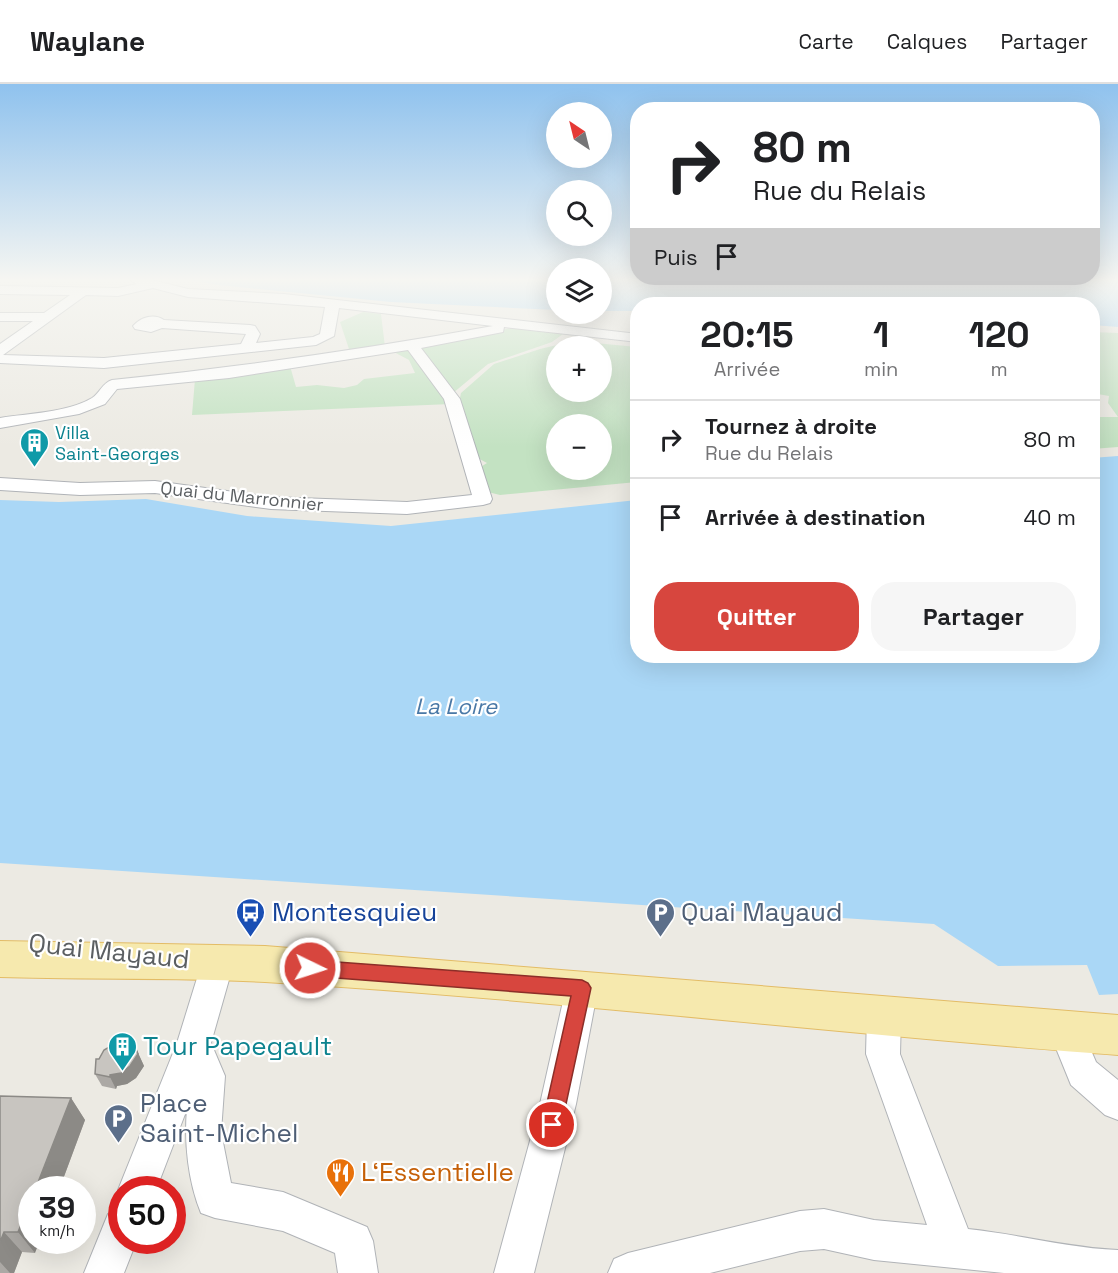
<!DOCTYPE html>
<html lang="fr">
<meta charset="utf-8">
<style>
body{margin:0;font-family:"Space Grotesk",sans-serif;background:#f6f6f6;color:#202124;height:100vh;display:flex;flex-direction:column;font-size:22px;white-space:nowrap}
*{box-sizing:border-box;margin:0}
p{font-size:20px;color:#757577}
.icon{flex:none;width:33px;height:33px;fill:none;stroke:currentColor;stroke-width:2;stroke-linecap:round;stroke-linejoin:round}
.map{position:relative;flex:1;overflow:hidden}
.panel{position:absolute;left:630px;top:213px;width:470px;height:366px;display:flex;flex-direction:column;background:#fff;border-radius:24px;box-shadow:0 6px 24px #0002}
.panel>*{flex:none}
.banner{position:absolute;left:630px;top:18px;width:470px;height:183px;border-radius:24px;box-shadow:0 6px 24px #0002;background:#fff;color:#202124;overflow:hidden}
.needle{width:39px;rotate:325deg}
.tools{position:absolute;left:546px;top:18px;display:grid;gap:12px}
.tools a{display:grid;place-items:center;width:66px;height:66px;border-radius:50%;background:#fff;box-shadow:0 6px 24px #0002;font-size:30px}
.speed{position:absolute;left:18px;top:1092px;display:flex;gap:12px;font-size:30px;font-weight:700;text-align:center}
.speed>*{display:grid;place-content:center;width:78px;height:78px;border-radius:50%;background:#fff;box-shadow:0 6px 24px #0002;line-height:1}
.speed small{font-size:15px;font-weight:400}
.speed .limit{border:9px solid #d22;background:#fff;color:#111}
.pin{position:absolute;display:grid;place-items:center;width:51px;height:51px;color:#fff;margin:-26px;border:3px solid #fff;border-radius:50%;box-shadow:0 2px 6px #0007}
.me{position:absolute;width:66px;margin:-33px;rotate:94deg;stroke-linejoin:round;filter:drop-shadow(0 0 4px #0008)}
.turn{display:flex;align-items:center;gap:21px;height:126px;padding:0 24px;font-size:27px}
.turn .icon{width:78px;height:78px;stroke-width:2.5}
.turn b{display:block;font-size:42px;line-height:51px}
.then{display:flex;align-items:center;height:57px;padding:0 24px;background:#0003;gap:12px;font-size:22px}
.eta{display:flex;justify-content:space-evenly;align-items:center;height:102px;text-align:center}
.eta b{font-size:36px;font-weight:600;line-height:42px}
.cta{display:flex;gap:12px;margin-top:auto;padding:12px 24px}
.cta a{flex:1;height:69px;border-radius:24px;background:#d7463e;color:#fff;font-size:24px;font-weight:600;line-height:69px;text-align:center}
.cta a+a{background:#f6f6f6;color:#202124}
ul{padding:0;list-style:none}
li{display:flex;align-items:center;gap:18px;height:78px;padding:0 24px;border-top:2px solid #e0e0e0}
li div{flex:1}
li b{display:block;font-size:22px}
li em{font-style:normal}
header{display:flex;align-items:center;gap:36px;box-sizing:border-box;height:84px;padding:0 30px;background:#fff;border-bottom:2px solid #e0e0e0}
header strong{font-size:28px}
nav{display:flex;gap:33px;margin-inline-start:auto;font-size:21px}
.map>svg:first-child{display:block}
</style>
<header>
<strong>Waylane</strong>
<nav><a>Carte</a><a>Calques</a><a>Partager</a></nav>
</header>
<div class="map">
<svg width="1118" height="1189" viewBox="0 0 1118 1189">
<rect width="100%" height="100%" fill="#eceae3"/>
<path fill="#c3e2c2" fill-rule="evenodd" d="M363 228 381 230 385 263 350 268 340 238Z
M516 243 563 250 552 258 488 280 453 309 420 267 422 263Z
M1092 248 1118 249V363L1092 365V333H1118L1108 319 1109 312 1092 309 1096 299 1092 298Z
M574 257 637 263V398L500 411 488 408 479 384 487 379 476 373 459 319 461 309 494 280 540 265ZM556 262H602V308H556ZM556 340H602V386H556Z
M409 264 451 320 192 331 195 295 290 282 296 303 317 301 344 304 357 301 364 295 415 289 409 276 392 267Z"/>
<path fill="#aad7f6" d="M189 196H556V226L391 218 219 201Z
M602 196H1118V243L1092 241V220H638L637 227H602Z
M1118 372V910L1099 911 1087 881 998 882 934 840 0 779V416L59 418 146 415 247 432 391 442 637 416 638 572H1092V374Z"/>
<g fill="none" stroke-linecap="round" stroke-linejoin="round">
<defs>
<path id="minor" d="M130 196H152L188 205 284 210 638 250V258L504 243 503 248 421 264 460 315 492 415 490 419 483 421 407 430 271 425 155 409 80 411 0 406V394L80 399 155 397 271 413 407 418 472 411 444 315 408 266 229 294 117 305 105 320 79 330 0 344V334C29 329 66 329 92 314 100 309 102 299 112 296 240 283 366 265 493 242L339 224 334 252 316 261 104 284 0 279V260L33 237H0V229H44L70 211 0 210V202L118 204 137 200ZM153 204 188 213 325 223 320 250 313 253 256 259 260 250 255 242 250 241 164 236C154 229 141 233 133 242L135 245 151 248 162 244 246 250 241 260 104 274 3 271 86 211 118 212Z
M218 864 229 868 234 878 211 959 225 992 221 1048 231 1099 283 1108 367 1143 373 1157 378 1189H338L335 1169 283 1147 215 1134 201 1129C188 1098 184 1058 187 1025L156 1106H122V1115L118 1106 177 959 202 878 207 868Z
M582 890 594 894 598 904 576 1020 534 1189H494L540 1020 566 904 570 894Z
M884 917 896 921 901 932 900 970 968 1145C1018 1150 1068 1164 1118 1166V1189H1004L874 1176 824 1165 800 1167 710 1189H608L614 1175 628 1169 800 1127 824 1125 874 1136 927 1141 866 970 867 932 872 921Z
M1066 932 1078 936 1096 978 1118 996V1036L1105 1031 1071 1001 1049 947 1054 936Z
M122 1124V1156H137L124 1189H84L108 1130Z"/>
<path id="major" d="M0 857 265 862 1118 931V971C833 950 550 915 265 898 177 893 88 896 0 893Z"/>
</defs>
<use href="#minor" stroke="#b0b3b7" stroke-width="2"/>
<use href="#major" stroke="#e3bc66" stroke-width="2"/>
<use href="#minor" fill="#fff" fill-rule="evenodd"/>
<use href="#major" fill="#f6e9ae" fill-rule="evenodd"/>
</g>
<path fill="#aca9a5" d="M134 960 144 982 136 994 127 1000 117 1002 116 1005 102 1002 95 990 99 975Z
M0 1012 71 1014 85 1036 59 1106H32L35 1169 22 1168 14 1189H0Z"/>
<path fill="#8c8a86" d="M134 960 144 982 136 994 127 1000 117 1002 116 1005 110 993V991Z
M71 1014 85 1036 59 1106H35Z
M32 1114V1156H40L35 1169 18 1148Z
M4 1148 22 1168 14 1189H10L0 1178V1158Z"/>
<path fill="#c8c5c0" stroke="#8c8a86" stroke-width="1.5" d="M116 959 134 960 138 970 130 982 121 989 110 991V993L95 990 96 975H99L104 966Z
M0 1012 71 1014 35 1106H32V1114L18 1148H4L0 1158Z"/>
<linearGradient id="sky" x2="0" y2="1"><stop stop-color="#8fc2ee"/><stop offset="0.54" stop-color="#f6f6f2"/><stop offset="1" stop-color="#f6f6f2" stop-opacity="0"/></linearGradient>
<rect width="1118" height="363" fill="url(#sky)"/>
<path fill="#d7463e" stroke="#8c2e28" stroke-width="1.5" d="M310 876 582 896 588 899 591 904 560 1048 552 1051 545 1048 542 1041 571 912 310 892 304 889 301 884 304 878Z"/>
<defs>
<symbol id="building-pin" viewBox="-11 -11 22 30"><path d="M0 17L-7.5 6A9.5 9.5 0 1 1 7.5 6Z" fill="#0f9aa8" stroke="#fff"/><path d="M-4-6H4V6H1V3H-1V6H-4ZM-2.5-4.3h1.7v1.8h-1.7ZM.8-4.3h1.7v1.8H.8ZM-2.5-1h1.7V.8h-1.7ZM.8-1h1.7V.8H.8Z" fill="#fff"/></symbol>
<symbol id="bus-pin" viewBox="-11 -11 22 30"><path d="M0 17L-7.5 6A9.5 9.5 0 1 1 7.5 6Z" fill="#1a4fb4" stroke="#fff"/><path d="M-5-6H5V4H4V6H2V4H-2V6H-4V4H-5ZM-3.5-4V0h7V-4ZM-3.5 1.2v1.5H-2V1.2ZM2 1.2v1.5H3.5V1.2Z" fill="#fff"/></symbol>
<symbol id="parking-pin" viewBox="-11 -11 22 30"><path d="M0 17L-7.5 6A9.5 9.5 0 1 1 7.5 6Z" fill="#5c6f8a" stroke="#fff"/><path d="M-3.5-5.5H1a3.5 3.5 0 0 1 0 7H-1V5.5H-3.5ZM-1-3.4V-.6H.8a1.4 1.4 0 0 0 0-2.8Z" fill="#fff"/></symbol>
<symbol id="restaurant-pin" viewBox="-11 -11 22 30"><path d="M0 17L-7.5 6A9.5 9.5 0 1 1 7.5 6Z" fill="#e8710a" stroke="#fff"/><path d="M-5-6h1v4h1v-4h1v4h1v-4h1v5L-1.5 .5V6h-2V.5L-5-1ZM5-6V6H3V1.5H1.5Q1.5-4 5-6Z" fill="#fff"/></symbol>
</defs>
<g fill-rule="evenodd">
<use href="#building-pin" x="18" y="342" width="33" height="45"/>
<use href="#bus-pin" x="234" y="812" width="33" height="45"/>
<use href="#parking-pin" x="644" y="812" width="33" height="45"/>
<use href="#building-pin" x="106" y="946" width="33" height="45"/>
<use href="#parking-pin" x="102" y="1018" width="33" height="45"/>
<use href="#restaurant-pin" x="324" y="1072" width="33" height="45"/>
</g>
<g text-anchor="middle" dominant-baseline="central" stroke-width="4.5" stroke-linejoin="round" paint-order="stroke">
<g font-size="18" fill="#0d838f" stroke="#fff" text-anchor="start">
<text x="55" y="348">Villa<tspan x="55" dy="21">Saint-Georges</tspan></text>
</g>
<g font-size="18" fill="#5b5f62" stroke="#fff">
<text transform="translate(242 412) rotate(6)">Quai du Marronnier</text>
</g>
<g font-size="22" font-style="italic" fill="#4978a6" stroke="#fff">
<text x="456" y="622">La Loire</text>
</g>
<g font-size="26" fill="#164399" stroke="#fff" text-anchor="start">
<text x="272" y="828">Montesquieu</text>
</g>
<g font-size="26" fill="#4e5e75" stroke="#fff" text-anchor="start">
<text x="681" y="828">Quai Mayaud</text>
<text x="140" y="1019">Place<tspan x="140" dy="30">Saint-Michel</tspan></text>
</g>
<g font-size="26" fill="#5b5f62" stroke="#fff">
<text transform="translate(109 867) rotate(6)">Quai Mayaud</text>
</g>
<g font-size="26" fill="#0d838f" stroke="#fff" text-anchor="start">
<text x="143" y="962">Tour Papegault</text>
</g>
<g font-size="26" fill="#c56008" stroke="#fff" text-anchor="start">
<text x="361" y="1088">L‘Essentielle</text>
</g>
</g>
</svg>
<div class="tools">
<a><svg class="needle" viewBox="-14 -14 28 28"><path d="M0-13l5 13h-10z" fill="#e53935"/><path d="M0 13l5-13h-10z" fill="#757577"/></svg></a>
<a><svg class="icon" aria-label="search" viewBox="0 0 24 24"><circle cx="10" cy="10" r="6"/><path d="M15 15l6 6"/></svg></a>
<a><svg class="icon" aria-label="layers" viewBox="0 0 24 24"><path d="M12 4l9 5-9 5-9-5zM3 14l9 5 9-5"/></svg></a>
<a>+</a>
<a>−</a>
</div>
<div class="speed"><div>39<small>km/h</small></div><div class="limit">50</div></div>
<div class="pin" style="left:552px;top:1041px;background:#d93025"><svg class="icon" aria-label="arrive" viewBox="0 0 24 24"><path d="M6 21V4h12l-3 4 3 4H6"/></svg></div>
<svg class="me" style="left:310px;top:884px" viewBox="-20 -20 40 40"><circle r="17" fill="#d7463e" stroke="#fff" stroke-width="3"/><path d="M0-11L8 9 0 5-8 9z" fill="#fff"/></svg>
<div class="banner">
<div class="turn"><svg class="icon" aria-label="right" viewBox="0 0 24 24"><path d="M7 20v-9h11M14 6l5 5-5 5"/></svg><div><b>80 m</b>Rue du Relais</div></div>
<div class="then">Puis<svg class="icon" aria-label="arrive" viewBox="0 0 24 24"><path d="M6 21V4h12l-3 4 3 4H6"/></svg></div>
</div>
<section class="panel">
<div class="eta">
<div><b>20:15</b><p>Arrivée</p></div>
<div><b>1</b><p>min</p></div>
<div><b>120</b><p>m</p></div>
</div>
<ul>
<li><svg class="icon" aria-label="right" viewBox="0 0 24 24"><path d="M7 20v-9h11M14 6l5 5-5 5"/></svg><div><b>Tournez à droite</b><p>Rue du Relais</p></div><em>80 m</em></li>
<li><svg class="icon" aria-label="arrive" viewBox="0 0 24 24"><path d="M6 21V4h12l-3 4 3 4H6"/></svg><div><b>Arrivée à destination</b></div><em>40 m</em></li>
</ul>
<div class="cta"><a>Quitter</a><a>Partager</a></div>
</section>
</div>
